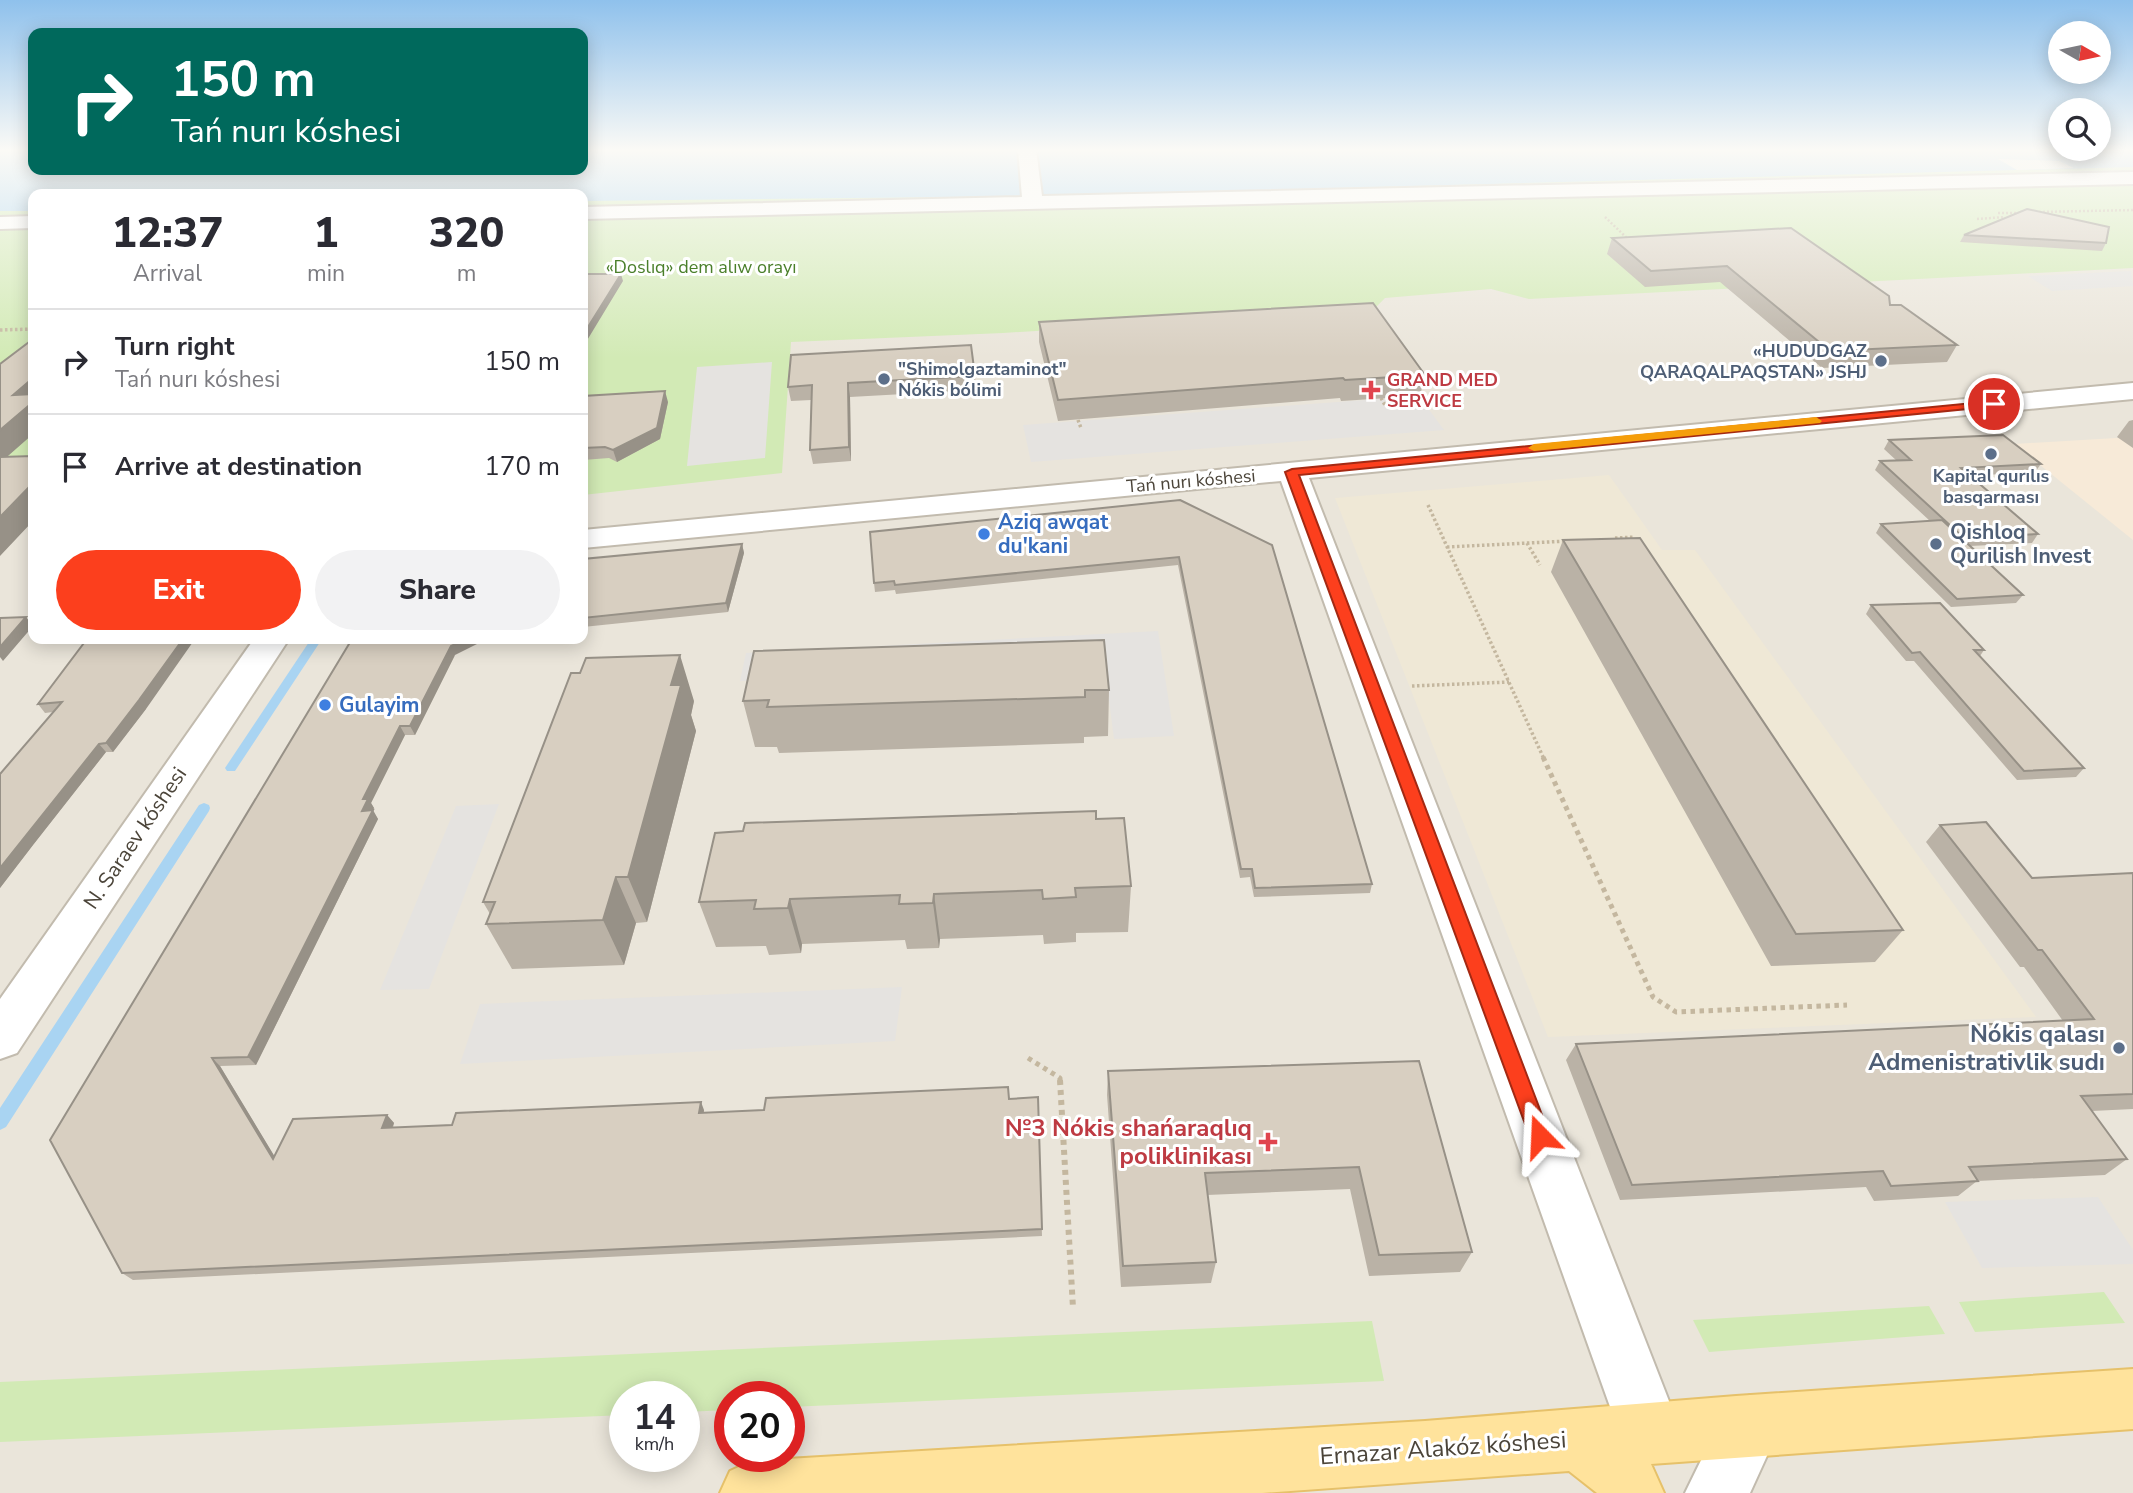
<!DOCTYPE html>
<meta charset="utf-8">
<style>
body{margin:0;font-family:"Nunito Sans",sans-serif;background:#f2f2f3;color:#2b2b33;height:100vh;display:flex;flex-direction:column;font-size:26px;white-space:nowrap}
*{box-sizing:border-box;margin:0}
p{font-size:23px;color:#7c7c81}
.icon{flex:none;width:38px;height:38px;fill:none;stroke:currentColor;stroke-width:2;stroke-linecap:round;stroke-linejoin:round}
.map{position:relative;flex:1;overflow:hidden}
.sheet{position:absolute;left:28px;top:189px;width:560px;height:455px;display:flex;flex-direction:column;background:#fff;border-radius:14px;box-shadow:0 4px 18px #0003}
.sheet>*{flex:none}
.banner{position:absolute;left:28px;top:28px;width:560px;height:147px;border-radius:14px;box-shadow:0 4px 18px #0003;background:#00695c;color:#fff;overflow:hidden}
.needle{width:46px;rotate:99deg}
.controls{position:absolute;left:2048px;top:21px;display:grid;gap:14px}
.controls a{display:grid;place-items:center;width:63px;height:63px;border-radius:50%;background:#fff;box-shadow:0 4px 18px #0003;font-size:35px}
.speed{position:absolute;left:609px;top:1381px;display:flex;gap:14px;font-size:35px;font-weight:700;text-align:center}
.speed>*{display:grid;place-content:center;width:91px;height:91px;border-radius:50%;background:#fff;box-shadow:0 4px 18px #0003;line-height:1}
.speed small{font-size:18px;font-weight:400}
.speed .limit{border:10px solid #d22;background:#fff;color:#111}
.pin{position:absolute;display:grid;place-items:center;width:60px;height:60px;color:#fff;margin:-30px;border:4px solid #fff;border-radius:50%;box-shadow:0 2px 7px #0007}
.me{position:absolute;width:77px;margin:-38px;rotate:339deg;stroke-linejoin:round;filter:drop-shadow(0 0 5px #0008)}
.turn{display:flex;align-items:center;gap:24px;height:147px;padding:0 28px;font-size:32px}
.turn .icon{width:91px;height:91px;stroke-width:2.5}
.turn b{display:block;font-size:49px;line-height:60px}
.eta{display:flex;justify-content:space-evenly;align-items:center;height:119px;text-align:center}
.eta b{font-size:42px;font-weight:800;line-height:49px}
.cta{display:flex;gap:14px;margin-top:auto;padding:14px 28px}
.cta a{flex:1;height:80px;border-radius:42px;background:#fc3f1d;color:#fff;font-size:28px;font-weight:800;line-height:80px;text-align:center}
.cta a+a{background:#f2f2f3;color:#2b2b33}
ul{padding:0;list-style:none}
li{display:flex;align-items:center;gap:21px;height:105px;padding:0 28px;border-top:2px solid #e1e1e2}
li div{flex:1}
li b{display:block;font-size:26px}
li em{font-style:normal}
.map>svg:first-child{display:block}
</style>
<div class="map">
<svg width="2133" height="1493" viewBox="0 0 2133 1493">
<rect width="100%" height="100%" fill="#f6f3ec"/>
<path fill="#eae5da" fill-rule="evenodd" d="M0 149H33V170H583V149H2133V1493H0ZM33 194H583V639H33ZM625 1396H684V1456H625ZM730 1396H789V1456H730Z"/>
<path fill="#f7ead8" d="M2133 437V540L2014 444Z"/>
<path fill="#efe8d6" d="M1609 475 1662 550H1695L2036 1017 1548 1037 1335 498Z"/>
<path fill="#d2eab5" d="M0 149H33V170H583V149H2133V268L1529 299 1491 289 1385 298 1373 310 1003 333 791 342 782 473 583 495V194H33V476L0 477Z
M2104 1292 2125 1323 1975 1332 1959 1302Z
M1929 1306 1945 1334 1709 1352 1693 1320Z
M1372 1321 1384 1381 789 1407V1396H730V1410L684 1412V1396H625V1415L0 1442V1382Z"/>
<path fill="#e5e3e0" d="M2131 271 2133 286 2052 291 2028 276Z
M772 362 765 458 687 466 697 367Z
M1419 396 1444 430 1031 462 1023 425Z
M1158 631 1174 736 1114 739 1105 669 740 681 746 653Z
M499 804 429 989 380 990 456 806Z
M902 987 895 1041 460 1064 480 1004Z
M2098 1197 2133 1250V1264L1982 1268 1945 1202Z"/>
<path fill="#a9d4f2" d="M0 149H33V170H583V149H2133V167L1032 196 583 201V194H33V211H0Z"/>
<path fill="#f6f3ec" d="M1998 159 2059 161 2074 168 2017 170Z"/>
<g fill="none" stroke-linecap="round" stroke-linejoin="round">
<path fill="#a9d4f2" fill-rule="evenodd" d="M311 639H322L235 771H227L225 768Z
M204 803 209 805 210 808 209 811 6 1127 0 1130V1108L199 805Z"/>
<defs>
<path id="minor" d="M1018 149H1036L1042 196 2133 172V184L583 219V207L1022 197Z
M33 216V228L0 229V217Z
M2133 383V399L1309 478 1681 1432 1672 1454 1650 1463 1628 1454 1619 1432 1281 481 583 548V530Z
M254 639H289L17 1053 0 1059V999Z
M1751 1395 1773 1403 1781 1425 1750 1493H1685L1729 1403Z"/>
<path id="major" d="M2133 1369V1429L1651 1464 1664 1493H1597L1569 1471 1262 1493H720L730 1471 752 1461 1425 1421 1736 1396Z"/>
</defs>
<use href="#minor" stroke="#c2bbae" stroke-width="4"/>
<use href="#major" stroke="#e6c16a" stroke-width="4"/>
<path stroke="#c4b79f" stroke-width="2.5" stroke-dasharray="2 2" stroke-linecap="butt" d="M2039 212 2133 210
M1998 213H2020
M1605 217 1629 240
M1977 219 2005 217"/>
<path stroke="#c4b79f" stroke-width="3.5" stroke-dasharray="2.5 2.5" stroke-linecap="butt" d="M0 330 33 329
M1381 398 1385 405
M1078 420 1081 428
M1428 505 1544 759
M1615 538 1635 537
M1527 543 1540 565
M1447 547 1567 541
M1412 686 1509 682"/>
<path stroke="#c4b79f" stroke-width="5" stroke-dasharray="4.5 4.5" stroke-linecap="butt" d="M1543 757 1653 997 1676 1012 1847 1005
M1028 1058 1060 1078V1082"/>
<path stroke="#c4b79f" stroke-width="6" stroke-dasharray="5 5" stroke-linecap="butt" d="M1060 1080 1073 1308"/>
<use href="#minor" fill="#fff" fill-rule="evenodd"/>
<use href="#major" fill="#ffe39c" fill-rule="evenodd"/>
</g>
<path fill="#bab2a6" d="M1964 235 2106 243 2102 251 1960 242Z
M1612 238 1890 305 1957 345 1947 362 1822 368 1720 282 1645 287 1607 254Z
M1039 322 1425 375 1420 396 1341 401 1340 398 1058 421 1039 342Z
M975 376 976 390 850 397 851 461 813 464 810 450 811 400 791 401 788 387Z
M583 396 668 402 660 439 617 462 609 458 583 460Z
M2133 420V448L2117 437 2129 421Z
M1889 440 2041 464 2035 472 1970 476 2038 534 2032 543 1970 546 2023 595 2016 603 1951 607 1876 533 1881 524 1930 521 1875 470 1880 461H1897L1884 449Z
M1180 500 1372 884 1370 893 1254 897 1250 877 1240 878 1178 565 896 594 895 590 875 592 874 583Z
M1563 540 1903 930 1875 962 1771 966 1551 572Z
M742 544 744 553 728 612 583 627V559Z
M1871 605 1984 650 1980 656 2084 768 2076 777 2017 780 1914 661H1906L1866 614Z
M87 639 146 709 113 752H106L33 845 0 888V774L53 712 45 713 38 704Z
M455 655 415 735H405L371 803 374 808 372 810 378 819 256 1065 220 1066 274 1156 387 1115 394 1123 393 1128 704 1110V1113L1038 1097 1042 1236 133 1280 122 1273 50 1140Z
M1109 690 1108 736 1084 737V743L779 753 777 747H755L743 701Z
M694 701 691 715 696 731 647 922 636 923 624 965 512 969 486 924 490 914 483 902Z
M1096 819 1131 886 1128 932 1076 933V942L1044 944 1043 935 940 939 939 948 907 949 905 940 802 944 801 953 769 955 766 946 716 947 699 902Z
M1940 825 2032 878 2133 873V1109L2092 1111 2127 1159 2105 1175 1977 1181 1958 1196 1874 1201 1866 1187 1620 1200 1566 1060 1576 1044 2063 1021 2024 967H2020L1926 842Z
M1419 1061 1472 1252 1460 1272 1369 1276 1350 1189 1207 1195 1216 1262 1211 1283 1121 1287 1107 1095 1108 1071Z"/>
<path fill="#979187" d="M621 274 623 281 583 347V335Z
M33 378V434L0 463V430L13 395Z
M848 383 850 397 851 461 849 447Z
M665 391 668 402 660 439 617 462 613 450Z
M33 483V521L0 556V517Z
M742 544 744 553 728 612 726 603Z
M26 617 33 626 3 661 0 657V647Z
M183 639H195L146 709 113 752 106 743Z
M466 639H487L455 655 415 735 410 726 451 646Z
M680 655 694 701 691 715 696 731 647 922 628 877 671 685Z
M400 726 405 735 371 803 374 808 368 820 362 811 363 799Z
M99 744 106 752 33 845 0 888V868Z
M373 810 378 819 256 1065 248 1057Z
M616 877 636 923 624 965 603 920Z
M934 894 940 939 939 948 933 903Z
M790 899 802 944 801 953 788 908Z
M212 1058 220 1066 281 1167 273 1159Z
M701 1102 704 1110 702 1121 699 1113Z
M387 1115 394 1123 389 1136 382 1128Z"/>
<path fill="#d8cfc1" stroke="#979187" stroke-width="2" d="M2027 209 2109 227 2106 243 1964 235Z
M1791 228 1889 296 1890 305H1901L1957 345 1830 351 1727 266 1651 271 1612 238Z
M583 274H621L583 335Z
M1373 303 1425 375 1345 380 1343 378 1058 400 1039 322Z
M33 339V378L13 395 33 394V402L0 430V364Z
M971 345 975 376 848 383 849 447 810 450 812 385 788 387 791 355Z
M665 391 657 428 613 450 605 447 583 448V396Z
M2003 435 2041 464 1961 468 2038 534 1964 538 1880 461 1911 460 1889 440Z
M33 456V483L0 517V457Z
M1180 500 1272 545 1372 884 1255 888 1252 869H1241L1179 557 895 585 894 581 874 583 870 532Z
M1942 520 2023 595 1957 599 1881 524Z
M1640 538 1903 930 1796 934 1563 540Z
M742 544 726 603 583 618V559Z
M1940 603 1984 650H1974L2084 768 2024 771 1920 652 1912 653 1871 605Z
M26 617 0 647V618Z
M87 639H183L139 700 106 743 99 744 0 868V774L62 702 38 704Z
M352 639H466L451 646 410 726H400L363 799H368L362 811 373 810 248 1057 212 1058 273 1159 293 1119 387 1115 382 1128 452 1125 456 1113 701 1102 699 1113 764 1110 766 1098 1008 1087 1009 1099 1038 1097 1042 1229 122 1273 50 1140Z
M1104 640 1109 690H1085V697L767 707 769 700 743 701 754 651Z
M680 655 671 685H681L628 877H616L603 920 486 924 495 902H483L571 673H580L586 658Z
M1096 811V819L1124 818 1131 886 1075 888 1076 897 1043 899 1042 890 934 894 933 903 899 904 900 895 790 899 788 908 754 909 756 900 699 902 715 833 743 831 745 823Z
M1986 822 2032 878 2133 873V1094L2081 1096 2127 1159 1969 1167 1978 1181 1891 1186 1883 1171 1632 1185 1576 1044 2094 1019 2042 950H2038L1940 825Z
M1419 1061 1472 1252 1379 1255 1359 1167 1205 1173 1216 1262 1123 1266 1108 1071Z"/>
<linearGradient id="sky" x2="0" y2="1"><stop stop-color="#8fc1ec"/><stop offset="0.42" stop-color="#fbfaf6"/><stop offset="1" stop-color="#fbfaf6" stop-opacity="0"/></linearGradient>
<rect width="2133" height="358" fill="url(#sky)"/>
<path fill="#fc3f1d" stroke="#a42913" stroke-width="2" d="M1994 401 2000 404 1998 406 1299 475 1550 1136 1547 1143 1540 1146 1532 1143 1285 472 1292 469Z"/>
<path fill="#f59e0b" d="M1816 417 1822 421 1820 423 1534 451 1528 448 1534 444Z"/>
<g fill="#5c6f8a" stroke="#fff" stroke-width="2.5">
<circle cx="1881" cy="361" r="7"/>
<circle cx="884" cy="379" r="7"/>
<circle cx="1991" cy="454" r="7"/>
<circle cx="1936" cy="544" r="7"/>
<circle cx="2119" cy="1048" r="7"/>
</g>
<g fill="#e0444e" stroke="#fff" stroke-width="2.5">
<path d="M1367.5 379.5h7v7h7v7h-7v7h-7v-7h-7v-7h7z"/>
<path d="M1264.5 1131.5h7v7h7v7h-7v7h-7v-7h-7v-7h7z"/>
</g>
<g fill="#3f7fe0" stroke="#fff" stroke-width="2.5">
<circle cx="984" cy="534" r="7"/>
<circle cx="325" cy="705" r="7"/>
</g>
<g text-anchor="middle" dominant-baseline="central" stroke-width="6" stroke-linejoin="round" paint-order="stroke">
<g font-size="18" fill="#4a7f2a" stroke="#fff">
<text x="701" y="267">«Doslıq» dem alıw orayı</text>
</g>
<g font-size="18" font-weight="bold" fill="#4e5e75" stroke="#fff" text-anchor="end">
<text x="1867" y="351">«HUDUDGAZ<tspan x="1867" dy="21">QARAQALPAQSTAN» JSHJ</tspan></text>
<text x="898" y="369" text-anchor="start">"Shimolgaztaminot"<tspan x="898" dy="21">Nókis bólimi</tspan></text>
<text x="1991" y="476" text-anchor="middle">Kapital qurılıs<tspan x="1991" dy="21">basqarması</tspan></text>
</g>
<g font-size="18" font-weight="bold" fill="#be3a42" stroke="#fff" text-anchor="start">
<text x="1387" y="380">GRAND MED<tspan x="1387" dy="21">SERVICE</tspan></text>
</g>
<g font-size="18" fill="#4b4439" stroke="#fff">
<text transform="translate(1191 481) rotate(-5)">Tań nurı kóshesi</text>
</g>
<g font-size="21" font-weight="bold" fill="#366cbe" stroke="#fff" text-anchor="start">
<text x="998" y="522">Aziq awqat<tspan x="998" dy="24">du'kani</tspan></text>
<text x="339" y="705">Gulayim</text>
</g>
<g font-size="21" font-weight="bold" fill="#4e5e75" stroke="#fff" text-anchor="start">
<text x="1950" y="532">Qishloq<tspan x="1950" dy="24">Qurilish Invest</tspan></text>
</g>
<g font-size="21" fill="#4b4439" stroke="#fff">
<text transform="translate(135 838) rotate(-56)">N. Saraev kóshesi</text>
</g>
<g font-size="24" font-weight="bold" fill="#4e5e75" stroke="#fff" text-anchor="end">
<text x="2105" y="1034">Nókis qalası<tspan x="2105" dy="28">Admenistrativlik sudı</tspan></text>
</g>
<g font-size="24" font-weight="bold" fill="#be3a42" stroke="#fff" text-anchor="end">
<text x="1252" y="1128">№3 Nókis shańaraqlıq<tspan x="1252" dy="28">poliklinikası</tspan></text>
</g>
<g font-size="24" fill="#4b4439" stroke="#fff">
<text transform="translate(1443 1448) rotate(-4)">Ernazar Alakóz kóshesi</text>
</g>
</g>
</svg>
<div class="controls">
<a><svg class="needle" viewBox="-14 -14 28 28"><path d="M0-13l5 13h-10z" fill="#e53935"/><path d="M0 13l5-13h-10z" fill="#7c7c81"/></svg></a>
<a><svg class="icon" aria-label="search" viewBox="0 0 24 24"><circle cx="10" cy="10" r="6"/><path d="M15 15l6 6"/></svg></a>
</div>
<div class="speed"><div>14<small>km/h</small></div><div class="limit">20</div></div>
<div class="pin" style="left:1994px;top:404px;background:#d93025"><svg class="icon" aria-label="arrive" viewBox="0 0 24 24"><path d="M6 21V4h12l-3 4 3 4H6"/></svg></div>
<svg class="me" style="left:1540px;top:1136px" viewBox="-20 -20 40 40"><path d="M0-17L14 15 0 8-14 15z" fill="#fc3f1d" stroke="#fff" stroke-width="4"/></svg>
<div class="banner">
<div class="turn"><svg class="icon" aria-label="right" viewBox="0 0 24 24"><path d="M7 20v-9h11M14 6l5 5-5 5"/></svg><div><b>150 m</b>Tań nurı kóshesi</div></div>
</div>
<section class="sheet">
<div class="eta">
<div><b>12:37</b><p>Arrival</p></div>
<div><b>1</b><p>min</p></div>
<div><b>320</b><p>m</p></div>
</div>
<ul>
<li><svg class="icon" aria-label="right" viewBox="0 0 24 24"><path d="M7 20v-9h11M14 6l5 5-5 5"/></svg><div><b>Turn right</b><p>Tań nurı kóshesi</p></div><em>150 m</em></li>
<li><svg class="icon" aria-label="arrive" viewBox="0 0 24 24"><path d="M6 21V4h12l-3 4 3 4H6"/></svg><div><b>Arrive at destination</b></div><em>170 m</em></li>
</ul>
<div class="cta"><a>Exit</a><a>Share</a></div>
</section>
</div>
